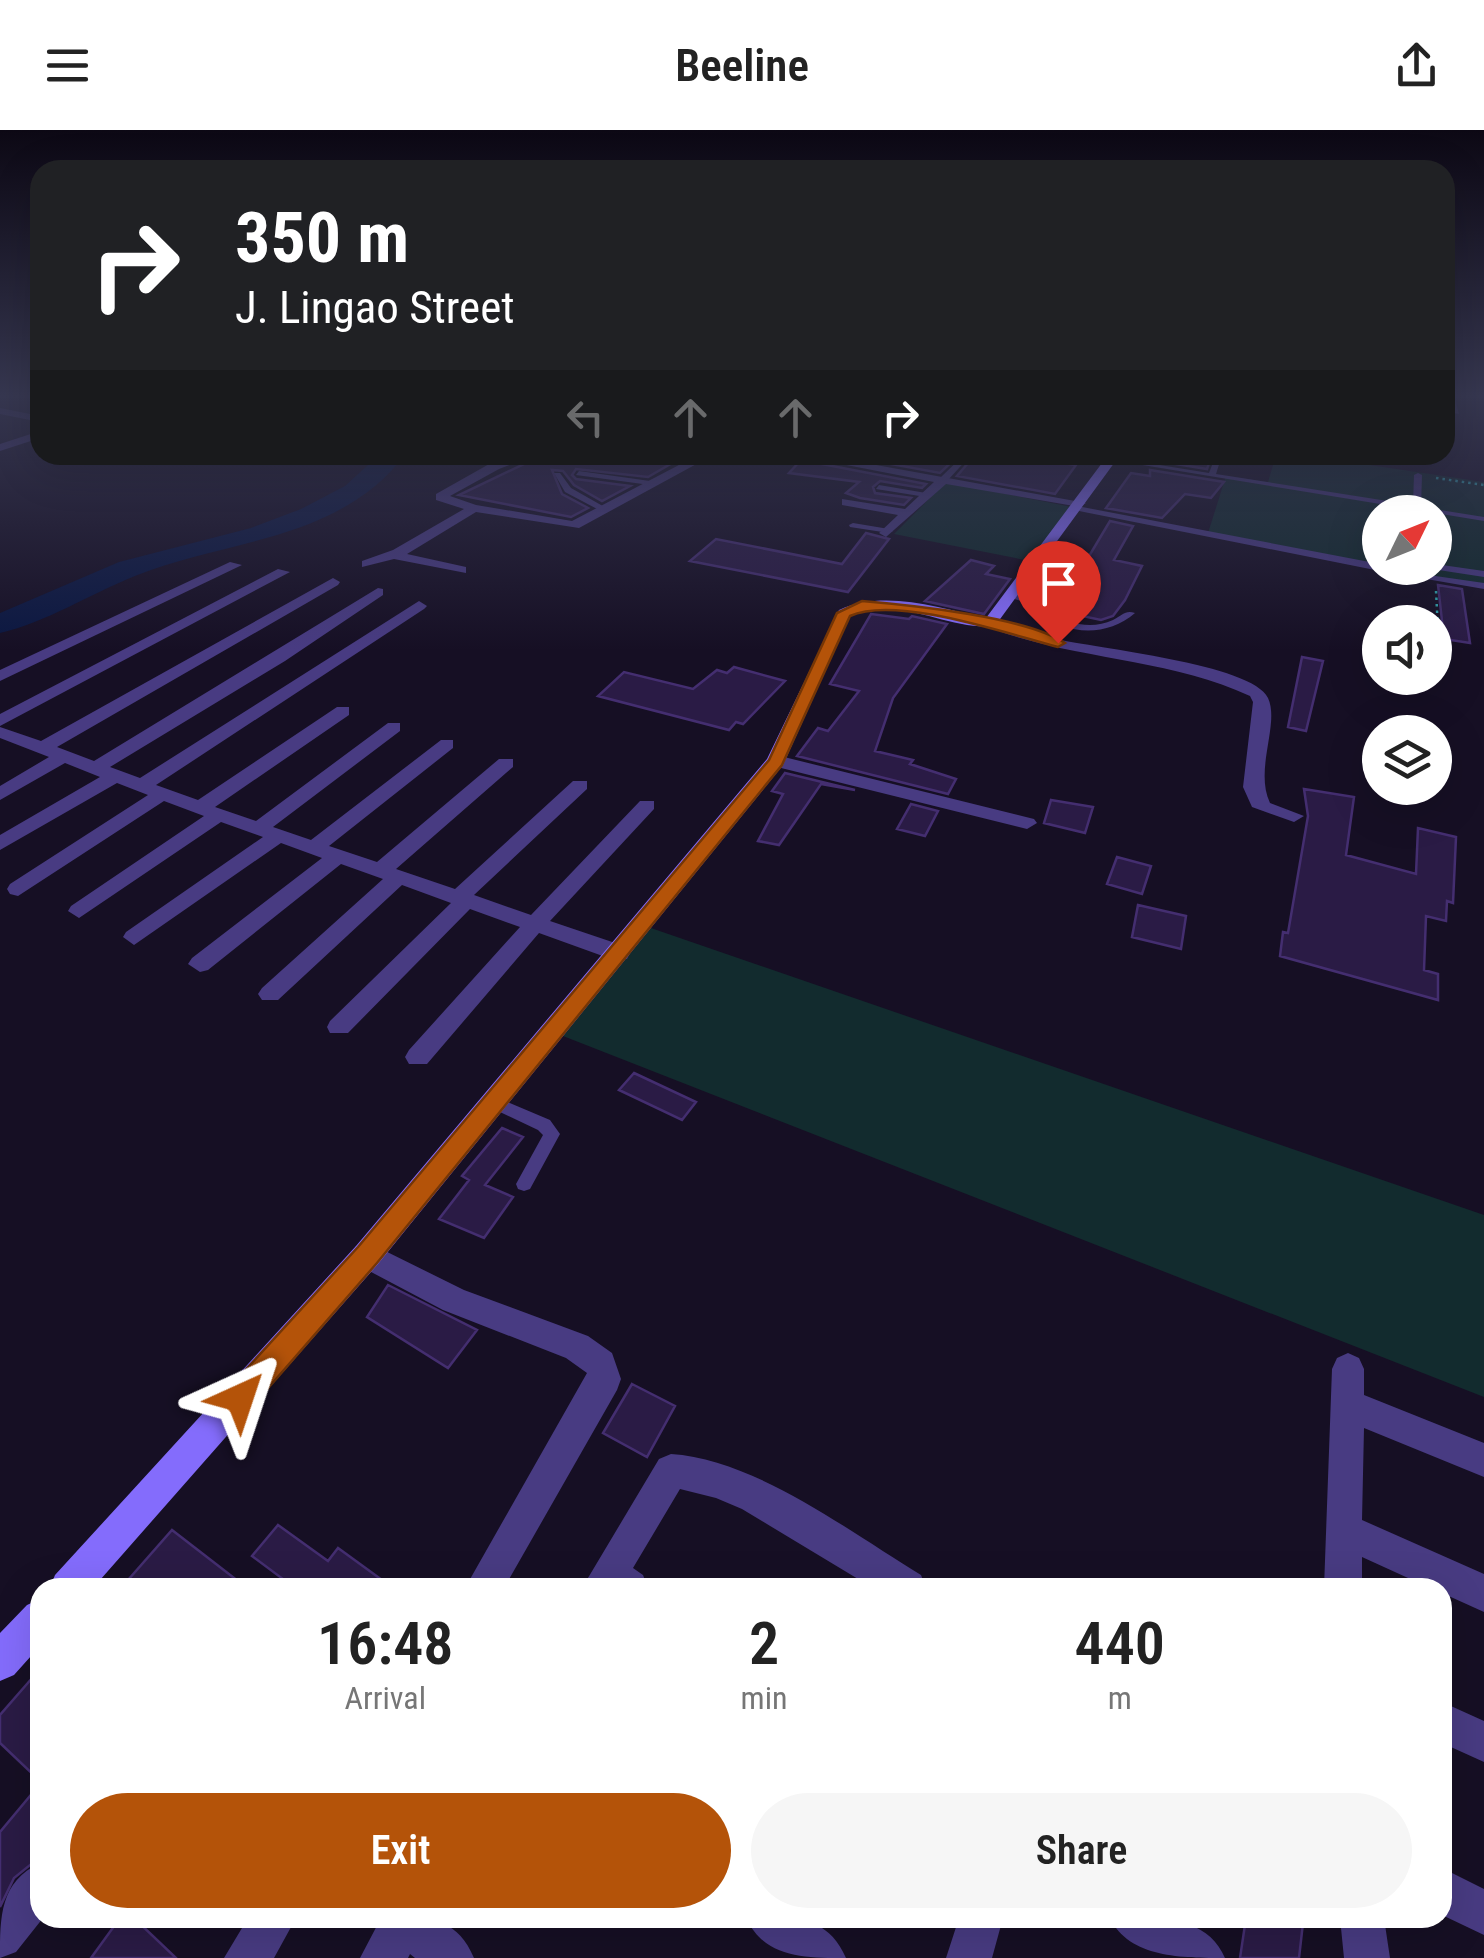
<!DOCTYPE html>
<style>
body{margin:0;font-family:"Roboto Condensed",sans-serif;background:#f6f6f6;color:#222;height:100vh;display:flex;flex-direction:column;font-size:38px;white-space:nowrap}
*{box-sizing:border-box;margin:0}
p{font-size:32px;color:#767676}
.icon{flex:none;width:55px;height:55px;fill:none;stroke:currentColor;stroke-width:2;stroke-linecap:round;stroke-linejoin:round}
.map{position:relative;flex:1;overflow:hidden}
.drawer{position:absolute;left:30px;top:1448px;width:1422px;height:350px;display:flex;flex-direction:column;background:#fff;border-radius:30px;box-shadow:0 10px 40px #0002}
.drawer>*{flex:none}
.banner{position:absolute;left:30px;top:30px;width:1425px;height:305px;border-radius:30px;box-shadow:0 10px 40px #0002;background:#202124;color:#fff;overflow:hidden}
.needle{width:65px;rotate:47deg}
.buttons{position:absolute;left:1362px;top:365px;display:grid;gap:20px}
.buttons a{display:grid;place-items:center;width:90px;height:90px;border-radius:50%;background:#fff;box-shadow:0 10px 40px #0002;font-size:50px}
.pin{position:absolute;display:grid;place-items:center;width:85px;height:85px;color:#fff;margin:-102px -42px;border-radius:50% 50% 50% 0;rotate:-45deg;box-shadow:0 0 10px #0007}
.pin .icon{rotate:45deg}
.me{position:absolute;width:110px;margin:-55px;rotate:42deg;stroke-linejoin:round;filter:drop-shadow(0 0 8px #0008)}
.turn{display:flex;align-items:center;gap:35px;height:210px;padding:0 40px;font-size:45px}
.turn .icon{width:130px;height:130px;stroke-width:2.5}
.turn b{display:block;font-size:70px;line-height:85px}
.lanes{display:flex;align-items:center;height:95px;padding:0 40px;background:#0003;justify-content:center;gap:50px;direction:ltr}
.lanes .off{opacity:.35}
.eta{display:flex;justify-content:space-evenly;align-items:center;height:170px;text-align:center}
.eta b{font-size:60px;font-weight:600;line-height:70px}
.primary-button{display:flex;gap:20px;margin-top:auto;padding:20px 40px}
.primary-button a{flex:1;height:115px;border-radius:60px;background:#b45309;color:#fff;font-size:40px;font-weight:600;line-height:115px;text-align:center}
.primary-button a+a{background:#f6f6f6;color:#222}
header{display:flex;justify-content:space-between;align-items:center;height:130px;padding:0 40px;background:#fff;font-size:45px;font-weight:600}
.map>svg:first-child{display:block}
</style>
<header><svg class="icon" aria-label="menu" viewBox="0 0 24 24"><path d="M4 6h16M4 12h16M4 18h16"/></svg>Beeline<svg class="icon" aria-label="share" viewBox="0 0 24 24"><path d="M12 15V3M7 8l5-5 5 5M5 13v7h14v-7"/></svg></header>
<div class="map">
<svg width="1484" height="1828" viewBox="0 0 1484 1828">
<rect width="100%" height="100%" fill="#160f24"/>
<path fill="#122b2e" d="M1276 325H1302L1484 352V456L1404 443 1391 438H1435V382H1380V435L1208 403 1226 346 1268 352Z
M946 352 1077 378 1035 432 894 404Z
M648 797 1484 1085V1267L563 906Z"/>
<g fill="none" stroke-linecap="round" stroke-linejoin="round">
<path fill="#0b1741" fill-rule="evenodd" d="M379 325H405C338 412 227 409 135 446 90 464 47 492 0 503V483L119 432 251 398 301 379 345 356Z"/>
</g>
<path fill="#2a1b45" stroke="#442e70" stroke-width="2.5" d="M543 325H686L648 347 576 339 572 345 576 349 630 356 602 371 574 355 563 341 552 340 562 364 588 378 571 387 459 365Z
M842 325H959L940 343Z
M975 325H1009L1076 335 1055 364 957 346Z
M1151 325H1212L1207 339 1151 330Z
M801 330 926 354 922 358 880 351 873 357 875 363 911 368 904 375 860 368 846 363 859 352 789 343Z
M1150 340 1224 352 1211 368 1185 364 1162 388 1106 378 1131 343 1150 346Z
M1110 391 1133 396 1114 430 1142 436 1125 470 1113 486 1101 490 1059 481 1073 460 1063 458 1077 432 1085 433Z
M866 403 889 409 848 462 690 431 716 409 842 434Z
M971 430 994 436 986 444 1010 449 984 484 925 471Z
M1438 455 1462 459 1470 513 1444 509Z
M871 484 909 489 912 486 947 494 893 568 875 621 913 630 910 634 956 649 948 664 797 626 818 598 828 601 859 561 830 554Z
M1302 527 1323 531 1306 601 1288 597Z
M734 537 785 551 743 594 736 592 729 600 598 566 624 542 693 559 717 540 727 543Z
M785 643 855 660 821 654 779 715 758 711 783 664 772 661Z
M1304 659 1354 667 1346 725 1416 744 1418 698 1456 707 1453 773 1447 771 1446 791 1426 786 1424 840 1438 844V870L1280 826 1283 802 1288 803 1308 686Z
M1051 670 1093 677 1085 703 1044 693Z
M911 674 938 681 925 706 897 699Z
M1117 727 1151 736 1142 764 1107 754Z
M1138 775 1186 786 1181 819 1132 807Z
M634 943 696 972 682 990 619 960Z
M502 998 523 1007 485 1055 513 1067 484 1108 439 1089 469 1050 462 1046Z
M388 1155 477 1200 448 1238 367 1187Z
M632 1254 675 1276 647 1327 603 1303Z
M278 1395 328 1431 338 1418 393 1458H295L252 1426Z
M172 1400 247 1458H121Z
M40 1539V1651L0 1613V1585Z
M40 1654V1727L14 1748 0 1777V1702Z
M120 1788H134L176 1828H91Z
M1246 1788H1294L1303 1793 1299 1828H1240Z"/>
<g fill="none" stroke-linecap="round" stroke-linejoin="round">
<path stroke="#31aab4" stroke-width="2.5" stroke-dasharray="2.5 4" stroke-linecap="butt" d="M1436 348 1484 355
M1436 461 1438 499"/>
<path fill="#483b82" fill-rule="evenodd" d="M1448 265H1454L1459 284 1454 283Z
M964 325H971L947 351H941V347Z
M1216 325H1222L1216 344 1413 375 1414 345 1418 343 1422 345 1421 377 1484 387V391L1106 329 1110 327 1209 343Z
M579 341 650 351 654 353 650 355 576 345Z
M554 343H560L571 358 608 379 601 381 565 362Z
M879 355 926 363 930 365 926 367 876 359Z
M1077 376 1380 434V438L1484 453V459L1380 441 1074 380Z
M853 393 889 399 893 401 889 403 850 397 849 395Z
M1435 434 1484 441V447L1432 439Z
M1013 463 1049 473V481C1068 494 1091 500 1113 490 1123 485 1125 480 1135 483 1107 507 1067 506 1039 482L1041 476 1010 468 1009 466Z
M491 965 550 990 560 1004 530 1059 524 1061 518 1059 516 1054 543 1005 538 1000 485 975 483 971 485 967Z"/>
<path fill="#483b82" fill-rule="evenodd" d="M0 278 40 286V292L0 284Z
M40 301V308L0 321V314Z
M518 325H536L499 339 450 366 476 375 572 391 698 325H713L579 398 476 382 407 424 466 437V443L394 429 362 437V431L393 420 464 379 436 370V364L491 333Z
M795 325H821L1086 373 1080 377 946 354 886 407 879 403 898 385 842 375V369L905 379 934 352Z
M230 432 242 435 0 551V540Z
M278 439 290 442 0 596V584Z
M333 448 340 452 338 455 57 617 94 631 378 458 383 459V465L285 531 110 637 140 648 419 471 427 476 424 479 156 655 198 670 337 577H349V585L215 677 256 691 388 593H400V601L273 697 311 710 441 610H453V618L329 716 377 732 499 629H513V637L396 739 455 759 573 651H587V659L474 765 531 785 640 671H654V679L550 791 627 817 630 823 627 829H611L539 803 427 934H409L405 927 409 920 520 797 470 779 348 903H330L327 897 330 891 451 773 402 755 278 870H262L258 864 262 858 383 749 341 734 208 840 200 842 188 834 192 828 322 728 281 713 134 815 123 807 126 802 263 707 221 692 79 788 68 781 71 776 204 686 164 671 18 766 10 764 7 759 10 754 148 665 117 653 0 720V705L100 647 65 633 0 670V656L49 627 0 608V597L41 611Z
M990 488C1012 495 1033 504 1056 509 1094 518 1253 534 1268 568 1280 594 1254 639 1270 673L1304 686 1294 692 1252 677 1243 657 1253 572 1250 566C1166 527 1071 530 985 496V490Z
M776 625 1034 689 1037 693 1027 699 769 635 767 631Z
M367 1112 464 1160 588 1206 612 1223 621 1249 617 1260 504 1458H465L587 1243 566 1228 443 1180 356 1134 352 1125 356 1116Z
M1348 1223 1359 1228 1364 1239V1265L1484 1313V1347L1364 1298 1362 1390 1484 1444V1482L1442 1463V1458H1430L1362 1427V1458H1324L1332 1239 1337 1228Z
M671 1324C755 1329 850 1402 921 1445L926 1458H873L742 1379 716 1368 680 1359 633 1438 643 1445 648 1458H582L659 1329Z
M1442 1572 1484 1591V1632L1442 1613Z
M40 1733 43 1788 16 1822 0 1828C0 1786 0 1752 40 1733Z
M1442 1738 1484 1759V1805L1442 1785Z
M248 1788H296L274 1828H224Z
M381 1788C422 1788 455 1783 474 1828H415L410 1824 408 1828H360Z
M746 1788C787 1785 827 1783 846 1828 804 1828 765 1828 746 1788Z
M959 1788H1003L992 1828H946Z
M1110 1788C1150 1785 1207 1784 1225 1828 1183 1828 1129 1828 1110 1788Z
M1340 1788H1384L1390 1828H1344Z"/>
<path fill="#846cfc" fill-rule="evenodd" d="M1108 325H1120L995 496C948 501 899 464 850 486L783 635 378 1134 93 1458H50L55 1445 356 1116 767 629 839 480C885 459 939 478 986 488Z
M40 1469V1516L14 1545 0 1551V1503L27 1475Z"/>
</g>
<linearGradient id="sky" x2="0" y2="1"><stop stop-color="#0c0814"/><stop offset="0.51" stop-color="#363750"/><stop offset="1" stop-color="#363750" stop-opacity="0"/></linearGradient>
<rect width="1484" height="521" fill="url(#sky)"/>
<path fill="#b45309" stroke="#753606" stroke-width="2.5" d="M862 471C910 475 1027 487 1065 513L1058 517C1008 504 896 465 850 486L782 635 377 1133 250 1279 240 1283 229 1279 225 1268 229 1258 358 1117 769 630 837 483Z"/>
</svg>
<div class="buttons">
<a><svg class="needle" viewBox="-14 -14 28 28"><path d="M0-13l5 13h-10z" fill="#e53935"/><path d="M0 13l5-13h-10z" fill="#767676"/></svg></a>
<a><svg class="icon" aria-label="sound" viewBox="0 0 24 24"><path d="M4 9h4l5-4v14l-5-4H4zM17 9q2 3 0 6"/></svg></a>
<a><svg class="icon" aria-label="layers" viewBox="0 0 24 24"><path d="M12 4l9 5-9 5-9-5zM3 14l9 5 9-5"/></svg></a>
</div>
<div class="pin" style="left:1058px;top:513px;background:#d93025"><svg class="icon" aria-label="arrive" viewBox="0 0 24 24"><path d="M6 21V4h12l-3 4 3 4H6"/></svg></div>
<svg class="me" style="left:240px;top:1268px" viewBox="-20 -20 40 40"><path d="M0-17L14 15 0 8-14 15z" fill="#b45309" stroke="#fff" stroke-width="4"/></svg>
<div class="banner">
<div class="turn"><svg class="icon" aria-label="right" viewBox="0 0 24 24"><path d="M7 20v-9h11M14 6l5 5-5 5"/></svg><div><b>350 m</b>J. Lingao Street</div></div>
<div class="lanes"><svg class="icon off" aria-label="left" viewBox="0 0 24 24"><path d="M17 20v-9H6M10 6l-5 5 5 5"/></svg><svg class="icon off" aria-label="ahead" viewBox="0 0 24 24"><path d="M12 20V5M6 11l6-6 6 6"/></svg><svg class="icon off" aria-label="ahead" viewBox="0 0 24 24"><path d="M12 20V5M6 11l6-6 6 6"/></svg><svg class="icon" aria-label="right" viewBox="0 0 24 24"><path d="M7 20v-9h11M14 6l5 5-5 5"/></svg></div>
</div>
<section class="drawer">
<div class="eta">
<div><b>16:48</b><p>Arrival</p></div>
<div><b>2</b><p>min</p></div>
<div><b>440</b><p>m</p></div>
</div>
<div class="primary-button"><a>Exit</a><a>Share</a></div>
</section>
</div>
